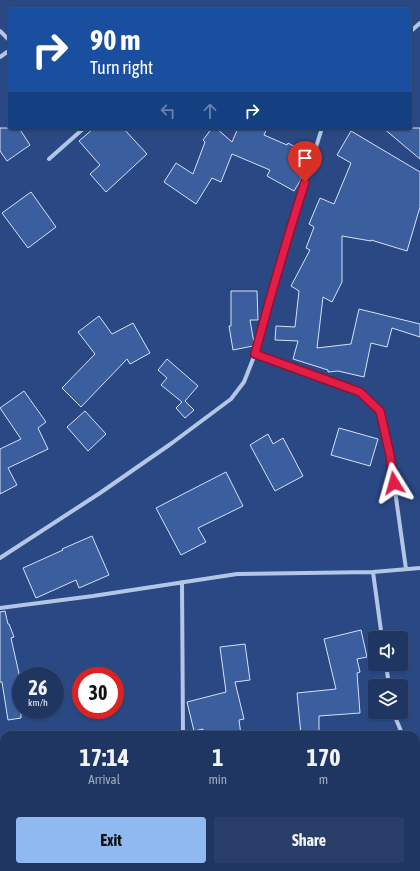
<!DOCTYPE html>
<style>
body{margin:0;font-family:"Asap Condensed",sans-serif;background:#283e68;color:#f1f3f6;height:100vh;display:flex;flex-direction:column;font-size:15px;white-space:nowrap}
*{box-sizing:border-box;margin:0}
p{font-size:13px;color:#a2abbe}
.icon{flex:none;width:22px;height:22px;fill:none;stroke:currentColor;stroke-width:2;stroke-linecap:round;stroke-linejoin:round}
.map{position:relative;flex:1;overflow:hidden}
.panel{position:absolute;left:0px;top:731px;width:420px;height:140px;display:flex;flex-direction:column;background:#203662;border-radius:12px 12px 0 0;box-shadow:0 1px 3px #0004,0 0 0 1px #3d5077}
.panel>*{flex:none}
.guide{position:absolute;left:8px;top:8px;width:404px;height:122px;border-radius:4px;box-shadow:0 1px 3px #0004,0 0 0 1px #3d5077;background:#1a4fa0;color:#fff;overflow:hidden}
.buttons{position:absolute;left:368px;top:631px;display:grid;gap:8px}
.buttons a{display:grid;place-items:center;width:40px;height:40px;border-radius:4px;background:#203662;box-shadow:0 1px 3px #0004,0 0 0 1px #3d5077;font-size:20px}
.speed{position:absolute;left:12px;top:667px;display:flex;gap:8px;font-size:20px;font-weight:700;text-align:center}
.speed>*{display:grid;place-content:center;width:52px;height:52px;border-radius:50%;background:#203662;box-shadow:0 1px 3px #0004,0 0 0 1px #3d5077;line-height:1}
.speed small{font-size:10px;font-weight:400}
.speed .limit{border:6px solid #d22;background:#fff;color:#111}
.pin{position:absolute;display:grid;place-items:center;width:34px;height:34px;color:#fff;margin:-41px -17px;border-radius:50% 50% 50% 0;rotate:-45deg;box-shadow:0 0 4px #0007}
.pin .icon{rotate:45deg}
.me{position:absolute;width:44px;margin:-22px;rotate:352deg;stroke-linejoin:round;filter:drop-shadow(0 0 3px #0008)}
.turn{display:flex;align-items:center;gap:14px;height:84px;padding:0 16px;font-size:18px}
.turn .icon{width:52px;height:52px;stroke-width:2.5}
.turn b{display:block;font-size:28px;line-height:34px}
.lanes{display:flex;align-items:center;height:38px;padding:0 16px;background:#0003;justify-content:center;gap:20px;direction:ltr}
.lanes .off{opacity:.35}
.eta{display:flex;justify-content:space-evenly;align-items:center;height:68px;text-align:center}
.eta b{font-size:24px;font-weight:700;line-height:28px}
.button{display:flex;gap:8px;margin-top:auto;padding:8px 16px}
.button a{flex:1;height:46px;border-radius:4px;background:#90b9f0;color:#111;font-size:16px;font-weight:700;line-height:46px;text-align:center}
.button a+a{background:#283e68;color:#f1f3f6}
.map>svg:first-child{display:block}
</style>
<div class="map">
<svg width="420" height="871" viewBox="0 0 420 871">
<rect width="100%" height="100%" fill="#2a4883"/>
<path fill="#3b5e9f" stroke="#d6e1f5" d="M0 128H19L30 145 7 161 0 151Z
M94 128H123L147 154 106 192 90 174 100 165 79 141Z
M212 128H216L232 142 238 128H267L264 135 287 145 288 143 310 155 306 167 300 177 302 178 294 191 267 176 270 170 232 154 221 182 212 178 196 204 164 182 176 163 193 174 205 142 203 140Z
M383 128H420V159Z
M351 131 420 172V207L407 251 371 240V241L342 236V282L332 302 323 297 317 348 351 344 359 309 420 324V337L392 328 387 347 371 343 364 377 338 371 328 372V370L293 359 298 341 275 340 276 326 295 327 299 291 291 286 310 250 306 248 314 227 309 224 320 198 334 204 351 163 337 155Z
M31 192 56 227 28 248 2 213Z
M231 291H257L258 320H250L254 343 253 346 233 350 229 326H231Z
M99 316 112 334 133 323 150 353 130 364 127 359 81 407 62 388 95 354 78 332Z
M167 359 198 386 185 401 194 410 185 418 176 408 182 402 161 385 167 378 158 370Z
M24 391 46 422 38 428 48 449 8 468 17 485 0 494V449L21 439 0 408Z
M85 411 106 434 88 451 67 427Z
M339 428 378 439 370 466 331 455Z
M268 434 273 444 283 438 303 476 275 491 250 445Z
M226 472 243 506 198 528 206 542 181 555 156 508Z
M92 536 109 575 79 588 76 580 36 598 23 568 63 550 62 549Z
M5 611 8 624H9L14 637 11 638 20 678H18L21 695V718L8 720 2 682H0V612Z
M361 630 367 657 357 659 360 672 357 673 360 713 319 716V735H301L297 693 336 689 324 639Z
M245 644 250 680 235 682 244 719 239 720 241 735H204L203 729 194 731 187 702 226 692 220 647Z"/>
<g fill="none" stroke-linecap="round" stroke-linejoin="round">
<path stroke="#b3c6e6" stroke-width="4" d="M0 31 10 41
M410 32 420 23
M0 57 10 50
M49 159 84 128
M255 354 360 392 380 411 390 455 406 569
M0 558 100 493 172 443 231 399 244 382 255 354 263 322 292 223 322 128
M373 572 382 638
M182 582 183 735
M0 608 93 596 237 574 373 572 420 568
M386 664 389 686
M393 712 401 731 404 735
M0 751 4 760
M416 753 420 757
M48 867 50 871"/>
</g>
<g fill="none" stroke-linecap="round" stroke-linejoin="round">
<defs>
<path id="route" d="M305 182C287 239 270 297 255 354L360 392 380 411 390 455 394 483"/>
</defs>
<use href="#route" stroke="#92132f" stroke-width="10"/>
<use href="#route" stroke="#e11d48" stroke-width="7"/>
</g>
</svg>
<div class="buttons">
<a><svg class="icon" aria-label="sound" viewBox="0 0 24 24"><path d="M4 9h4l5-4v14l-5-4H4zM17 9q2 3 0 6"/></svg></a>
<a><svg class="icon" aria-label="layers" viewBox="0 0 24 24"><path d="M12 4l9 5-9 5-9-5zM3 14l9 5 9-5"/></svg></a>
</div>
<div class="speed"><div>26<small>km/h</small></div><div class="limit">30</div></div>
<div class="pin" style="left:305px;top:182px;background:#d93025"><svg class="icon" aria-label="arrive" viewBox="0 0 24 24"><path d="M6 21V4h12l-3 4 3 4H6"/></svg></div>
<svg class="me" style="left:394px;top:483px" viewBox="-20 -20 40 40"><path d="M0-17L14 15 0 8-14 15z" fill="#e11d48" stroke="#fff" stroke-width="4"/></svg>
<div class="guide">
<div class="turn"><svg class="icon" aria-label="right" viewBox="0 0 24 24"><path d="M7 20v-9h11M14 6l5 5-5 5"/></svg><div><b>90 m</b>Turn right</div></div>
<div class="lanes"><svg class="icon off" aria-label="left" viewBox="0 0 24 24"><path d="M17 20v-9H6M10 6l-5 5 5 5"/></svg><svg class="icon off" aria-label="ahead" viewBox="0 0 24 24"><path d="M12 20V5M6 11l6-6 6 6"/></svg><svg class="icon" aria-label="right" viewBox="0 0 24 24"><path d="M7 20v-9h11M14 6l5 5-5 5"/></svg></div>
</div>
<section class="panel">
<div class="eta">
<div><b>17:14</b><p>Arrival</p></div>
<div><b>1</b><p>min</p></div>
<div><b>170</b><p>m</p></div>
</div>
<div class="button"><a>Exit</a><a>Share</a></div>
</section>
</div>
